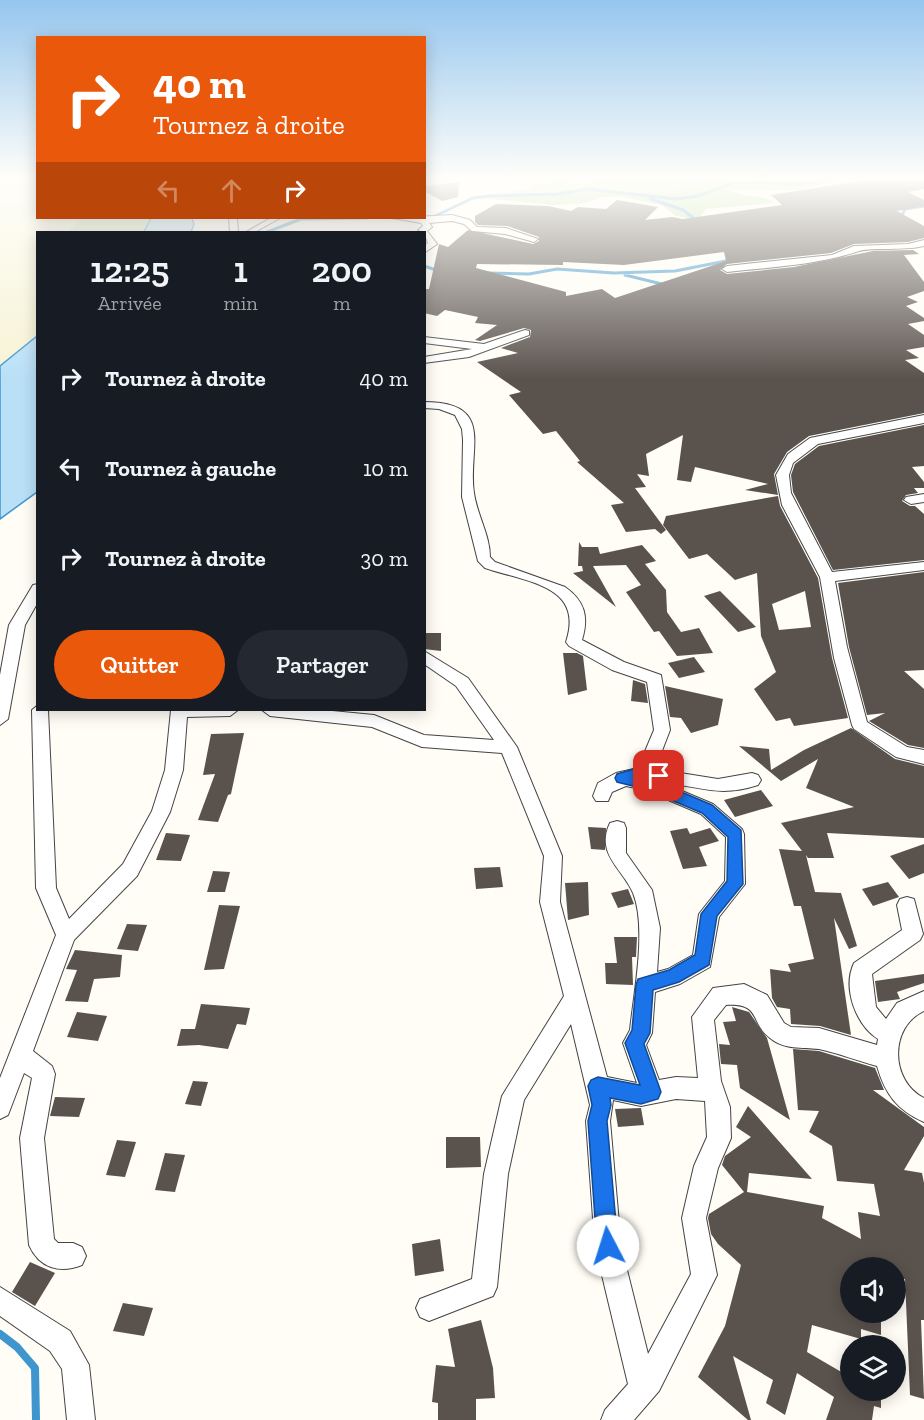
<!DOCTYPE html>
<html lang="fr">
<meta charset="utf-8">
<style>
body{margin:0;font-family:"Zilla Slab",serif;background:#242831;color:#f1f3f6;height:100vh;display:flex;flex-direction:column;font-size:22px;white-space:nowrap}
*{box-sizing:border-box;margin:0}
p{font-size:20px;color:#9ea1a6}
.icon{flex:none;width:33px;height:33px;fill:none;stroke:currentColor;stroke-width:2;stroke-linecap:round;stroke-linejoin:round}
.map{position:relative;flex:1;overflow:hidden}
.drawer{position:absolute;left:36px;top:231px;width:390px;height:480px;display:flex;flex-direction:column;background:#171b24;border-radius:0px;box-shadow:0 3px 15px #0003}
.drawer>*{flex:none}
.hud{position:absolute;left:36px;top:36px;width:390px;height:183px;border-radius:0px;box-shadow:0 3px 15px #0003;background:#ea580c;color:#fff;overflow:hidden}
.fabs{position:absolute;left:840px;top:1257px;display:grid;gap:12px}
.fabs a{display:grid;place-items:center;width:66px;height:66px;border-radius:50%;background:#171b24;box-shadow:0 3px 15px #0003;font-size:30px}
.pin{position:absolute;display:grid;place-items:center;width:51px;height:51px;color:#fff;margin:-26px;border-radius:12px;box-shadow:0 3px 9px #0006}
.me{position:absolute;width:66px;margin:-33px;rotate:355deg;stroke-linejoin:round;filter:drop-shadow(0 0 4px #0008)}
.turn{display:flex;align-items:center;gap:21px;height:126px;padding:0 18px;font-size:27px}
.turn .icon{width:78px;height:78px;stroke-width:2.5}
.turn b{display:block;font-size:42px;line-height:51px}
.lanes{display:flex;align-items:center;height:57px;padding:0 18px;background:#0003;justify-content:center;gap:30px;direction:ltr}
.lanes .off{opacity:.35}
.eta{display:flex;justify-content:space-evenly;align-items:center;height:102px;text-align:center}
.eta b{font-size:36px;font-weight:600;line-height:42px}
.primary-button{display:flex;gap:12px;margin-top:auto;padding:12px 18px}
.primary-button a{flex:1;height:69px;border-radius:36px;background:#ea580c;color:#fff;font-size:24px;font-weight:600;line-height:69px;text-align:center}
.primary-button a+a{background:#242831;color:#f1f3f6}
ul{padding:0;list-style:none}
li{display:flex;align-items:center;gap:18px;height:90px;padding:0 18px}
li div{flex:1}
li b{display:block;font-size:22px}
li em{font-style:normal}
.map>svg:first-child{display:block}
</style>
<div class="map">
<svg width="924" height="1420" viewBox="0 0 924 1420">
<rect width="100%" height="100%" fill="#fffdf5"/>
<path fill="#f6f3d4" d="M0 180H37L38 218H81L68 232H38L37 336 0 366Z"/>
<path fill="#d5ebbd" d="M556 180 585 183 593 180H673L685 188 672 194 619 189 485 198 490 194 529 189 536 184Z
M81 218H151L144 232H68Z"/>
<path fill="#b9dc9c" d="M673 180H839L797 190 735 189 732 191C745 198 765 194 774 203L706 209 698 220 676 216 662 205 623 197H602L586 203 553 205 485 198 544 196 565 190 597 189 672 194 684 188Z"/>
<path fill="#b9e0f7" stroke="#3f96cf" stroke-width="1.5" d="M151 218H192L194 224 191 232H144Z
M37 336V492L0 519V366Z"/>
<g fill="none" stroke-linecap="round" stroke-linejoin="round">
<path stroke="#3f96cf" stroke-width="3" d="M651 199 683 210 696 220
M896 214 902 215 905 209 924 206
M435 216 473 198 489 196 558 194 588 189 676 199 698 196 736 182 801 184 823 180
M393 218H400
M267 232 301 219 367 218
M424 266 439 271
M487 273 529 274 557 269 614 273 675 271 731 260
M625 275 666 285"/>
<path stroke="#3f96cf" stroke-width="8" d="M0 1334 17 1347 35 1368 36 1420"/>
</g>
<path fill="#5a524d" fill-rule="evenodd" d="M866 180H924V189L908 192 924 200V206L897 211 924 226V238L908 242 854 244 831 253 727 264 720 270 727 274 794 267 873 251 913 250 919 254 904 255 924 282V291L907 297 918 302 906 306 924 318V321L908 324 924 335V347L906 350 919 358 905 360 924 373V413L809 436 787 452 774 474 778 495 745 490 768 484 695 467 691 482 677 480 683 435 646 454 649 476 637 474 646 487 635 488 666 530 661 534 655 529 626 532 611 505 624 503 577 462 580 461 556 431 543 434 509 395 521 392 477 362 518 353 501 348 530 337 531 330 524 328 480 341 475 340 497 325 475 323 478 317 445 310 437 316 424 313V289H429L439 244 448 247 468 230 533 244 539 241V237L507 226 478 225 475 222V216L496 204 548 206 571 211 578 207 606 209 617 200 658 207 645 220 672 217 683 219 782 205 771 195ZM724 252 726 261 615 298 602 289 566 296V292L476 268 477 264 563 265V262L624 265Z
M459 182 458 197 442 201 424 191V186Z
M924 425V466L912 467 924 482V488H914L918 493 906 495 902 501 910 506H915L924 514V560L833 570 793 492 791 475 795 464 819 446Z
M778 496 780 506 818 578 832 658 848 718 794 726 790 718 776 721 754 689 776 672 761 636 757 573 735 580 707 554 689 559 663 525 666 516ZM805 591 811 627 779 630 772 604Z
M579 542 582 547H598L600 554 642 545 656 561 645 564 666 590 667 612 681 632 699 628 713 653 677 656 659 631 654 632 626 592 641 585 626 565 593 566 616 607 573 573 583 571 582 566H578Z
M924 572V670L904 671 924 689V748L908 745 869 721 885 713 867 715 849 647 838 583Z
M720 591 756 627 738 632 704 596Z
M424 633H441V651L424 649Z
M563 653H577L583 656 587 690 568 695Z
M694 657 705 672 679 678 668 663Z
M633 680 645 684 648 703 631 701Z
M665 686 723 699 718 725 691 733 681 718 670 717Z
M851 728 895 759 924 766V838L827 833 834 858H808L806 855 815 892 841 893 857 946 849 949 834 918 851 1035 820 1026 791 1024 790 1009 777 1007 772 998 770 969 791 972 788 964 814 959 801 906H794L779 849 802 851 781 823 854 807 806 788 818 759 781 781 739 746 769 749 771 770 804 750Z
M244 733 231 794 228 795 218 822 198 820 215 774 203 775 211 734Z
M761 790 773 806 735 817 724 800Z
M588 827 606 828 605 850 591 849Z
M687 828 690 834 710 828 719 841 699 847 707 866 683 869 670 831Z
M166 833 190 835 181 861 156 860Z
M924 844V873L909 879 890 856Z
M500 867 503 887 476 889 474 868Z
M213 871 230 872 225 892H207Z
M588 882 589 915 568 920 565 883Z
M888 882 899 897 873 906 862 889Z
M628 889 634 904 618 908 611 893Z
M219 905 240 906 224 969 204 970Z
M127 924 147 925 138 951 117 949Z
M614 937H637L636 957H632L633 985 606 984 605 963H617Z
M75 950 122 955 120 977 94 979 88 1002 65 1001 77 970 66 969Z
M924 974V983L897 992 900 999 878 1002 875 981Z
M201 1004 250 1008 246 1025 237 1024 228 1049 199 1045 177 1046 181 1029H195Z
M732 1007 749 1012 767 1038 790 1120 740 1088 737 1065 721 1064 719 1044 730 1045 723 1022 736 1021Z
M77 1012 107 1016 98 1041 67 1037Z
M793 1049 819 1051 875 1068 884 1090H873L924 1127V1136L904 1170 922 1173 924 1183V1320H921L924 1399 910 1395 905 1279H896V1268H850V1312H881V1335L861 1329V1339L812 1325 807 1352 850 1377V1390H881V1408L874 1406 872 1420H826L834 1397 797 1373 785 1415 766 1403 773 1380 733 1356 751 1420H748L698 1377 725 1326 741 1265 718 1244 711 1234 708 1218 709 1214 744 1192 722 1165 725 1156 751 1137 736 1127 748 1106 812 1179 749 1173 747 1192 824 1206 822 1218 861 1239 858 1212 880 1216 874 1184 837 1181 832 1146 809 1132 819 1111 798 1110Z
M193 1081 208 1082 201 1106 185 1104Z
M55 1097 85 1098 79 1117 50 1116Z
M641 1108 644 1125 618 1127 615 1109Z
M446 1137H480L481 1167 446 1168Z
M117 1140 136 1142 125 1177 106 1175Z
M165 1153 185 1155 175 1192 155 1190Z
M440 1239 444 1271 415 1276 412 1244Z
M30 1262 55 1273 35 1306 12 1292Z
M123 1303 153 1308 144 1336 113 1331Z
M481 1320 493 1368 495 1398 476 1399V1420H438V1403L432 1402 436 1365 455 1367 448 1329Z"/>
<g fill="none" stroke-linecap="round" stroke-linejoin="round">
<defs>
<path id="minor" d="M452 215 470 220 477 227 506 228 538 239 534 242 505 234 472 231 464 224 452 221 429 223 432 227 427 231 437 244 424 253V246L428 243 424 232 418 230 423 226 421 223 393 218Z
M229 218H237L238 232H230Z
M271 218H280L255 232H246Z
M924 240V246C904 251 874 247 859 251 818 265 771 267 727 272L722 269 727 266 832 255 854 246 908 244Z
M525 330 529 331V335L469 357 424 363V357L472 349 424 343V337L484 344Z
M424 402C497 402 467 449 474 493 477 515 490 535 490 557L495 562 565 587C585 601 589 617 582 640L624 662 661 675 670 730 655 769 718 779 752 773 758 775 761 780 758 785C718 798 702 786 663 783L713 804 742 829 744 834 745 884 719 917 710 967 680 984 655 992 652 1033 646 1045 659 1080 676 1077 698 1078 692 1017 713 988 744 984 767 995 784 1023 791 1027 819 1028 877 1045 878 1039C856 1025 842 988 854 963L902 930 897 905 900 899 907 897 914 899 923 934 920 940 872 974 876 1007 886 1019 897 1003 924 991V1011C889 1027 890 1081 924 1098V1122C897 1110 885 1094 877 1066 858 1061 838 1053 819 1049 802 1047 784 1050 770 1038 749 1022 762 1003 726 1005L714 1020 721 1081 730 1107 731 1138 718 1168 706 1218 717 1275 659 1391 634 1420H601L605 1410 628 1384 595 1246 586 1121 590 1105 571 1024 524 1100 508 1174 497 1287 493 1296 429 1321 420 1317 416 1308 420 1299 472 1279 484 1174 502 1096 564 996 540 902 544 856 502 753 422 747 372 727 270 716 262 710H322L374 715 424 735 494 740 456 686 424 664V651L468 678 517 747 562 856 560 902 607 1077 637 1083 623 1043 630 1030C634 992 647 928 633 893 623 869 595 854 610 823L617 821 624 823 626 828V853L652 890 660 928 657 972 668 969 693 955 699 914 725 881 726 837 701 814 645 790 626 786 612 792 608 801H596L593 796 598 783 616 773 638 768 654 730 647 682 612 670 569 646 566 642C585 585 526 582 485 568L478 561 462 497 463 440 462 429 455 415 439 409 424 408ZM676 1099 705 1101 707 1137 694 1166 682 1218 691 1274 648 1354 621 1246 610 1121 613 1100 641 1106Z
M924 415V423L818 444 793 463 789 475 791 493 832 572 924 562V570L835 581 847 647 867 722 907 747 924 750V764L896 757 854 729 852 725 834 658 820 577 782 505 776 475 788 454 810 438Z
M924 494V502L911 504 904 500 906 497Z
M38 584V602L25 625 8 719 0 725V675L9 625 33 585Z
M38 705V710H48L56 888 69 919 123 864 152 811 165 770 171 710H238L230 716 187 717 183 770 170 812 137 876 74 940 33 1051 52 1066 55 1074 44 1138 54 1239 58 1243H73L82 1247 86 1256 82 1265C60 1274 39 1268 29 1245L20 1138 32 1078 24 1073 8 1115 0 1119V1078L56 935 36 888 32 710Z
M0 1287 70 1331 89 1365 95 1420H67L62 1369 50 1351 0 1316Z"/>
</defs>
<use href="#minor" stroke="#444" stroke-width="2"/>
<use href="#minor" fill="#fff" fill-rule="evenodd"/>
</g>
<linearGradient id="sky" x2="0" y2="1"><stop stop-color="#95c6ee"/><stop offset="0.47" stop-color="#fffefa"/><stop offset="1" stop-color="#fffefa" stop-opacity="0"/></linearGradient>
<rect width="924" height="379" fill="url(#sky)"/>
<path fill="#1a73e8" stroke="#114b97" stroke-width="1.5" d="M634 769 664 772 666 776 664 780 658 782 712 805 741 830 743 884 717 916 709 965 679 982 653 990 650 1033 644 1044 661 1092 658 1099 641 1104 610 1098 611 1105 607 1121 618 1246 615 1253 608 1257 600 1253 597 1246 588 1121 592 1105 588 1086 591 1080 598 1077 640 1085 625 1043 632 1030 636 985 638 979 669 970 695 955 701 914 727 881 728 837 702 813 645 789 617 782 615 778 617 774Z"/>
</svg>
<div class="fabs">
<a><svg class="icon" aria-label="sound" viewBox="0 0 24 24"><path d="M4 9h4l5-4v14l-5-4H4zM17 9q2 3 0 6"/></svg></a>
<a><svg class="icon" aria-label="layers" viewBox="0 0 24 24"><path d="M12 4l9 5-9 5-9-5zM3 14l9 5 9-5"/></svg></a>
</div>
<div class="pin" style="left:659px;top:776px;background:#d93025"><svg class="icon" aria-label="arrive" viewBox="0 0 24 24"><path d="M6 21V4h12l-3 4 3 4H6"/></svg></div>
<svg class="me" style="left:608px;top:1246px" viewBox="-20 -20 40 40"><circle r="19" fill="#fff"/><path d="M0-13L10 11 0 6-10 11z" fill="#1a73e8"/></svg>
<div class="hud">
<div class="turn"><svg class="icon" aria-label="right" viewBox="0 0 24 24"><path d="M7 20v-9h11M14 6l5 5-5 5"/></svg><div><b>40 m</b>Tournez à droite</div></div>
<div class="lanes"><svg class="icon off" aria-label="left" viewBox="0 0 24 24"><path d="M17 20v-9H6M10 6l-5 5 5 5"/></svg><svg class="icon off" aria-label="ahead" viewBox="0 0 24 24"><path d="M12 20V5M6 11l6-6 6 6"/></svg><svg class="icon" aria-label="right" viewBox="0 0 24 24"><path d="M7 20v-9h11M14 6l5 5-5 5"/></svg></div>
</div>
<section class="drawer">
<div class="eta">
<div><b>12:25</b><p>Arrivée</p></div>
<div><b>1</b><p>min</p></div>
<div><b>200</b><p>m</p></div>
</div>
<ul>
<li><svg class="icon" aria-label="right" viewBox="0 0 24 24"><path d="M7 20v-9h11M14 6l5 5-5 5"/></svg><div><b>Tournez à droite</b></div><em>40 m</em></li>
<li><svg class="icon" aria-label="left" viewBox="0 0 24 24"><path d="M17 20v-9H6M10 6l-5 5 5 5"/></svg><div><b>Tournez à gauche</b></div><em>10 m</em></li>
<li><svg class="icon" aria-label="right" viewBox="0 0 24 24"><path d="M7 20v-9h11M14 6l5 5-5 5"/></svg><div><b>Tournez à droite</b></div><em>30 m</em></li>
</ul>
<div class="primary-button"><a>Quitter</a><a>Partager</a></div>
</section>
</div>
